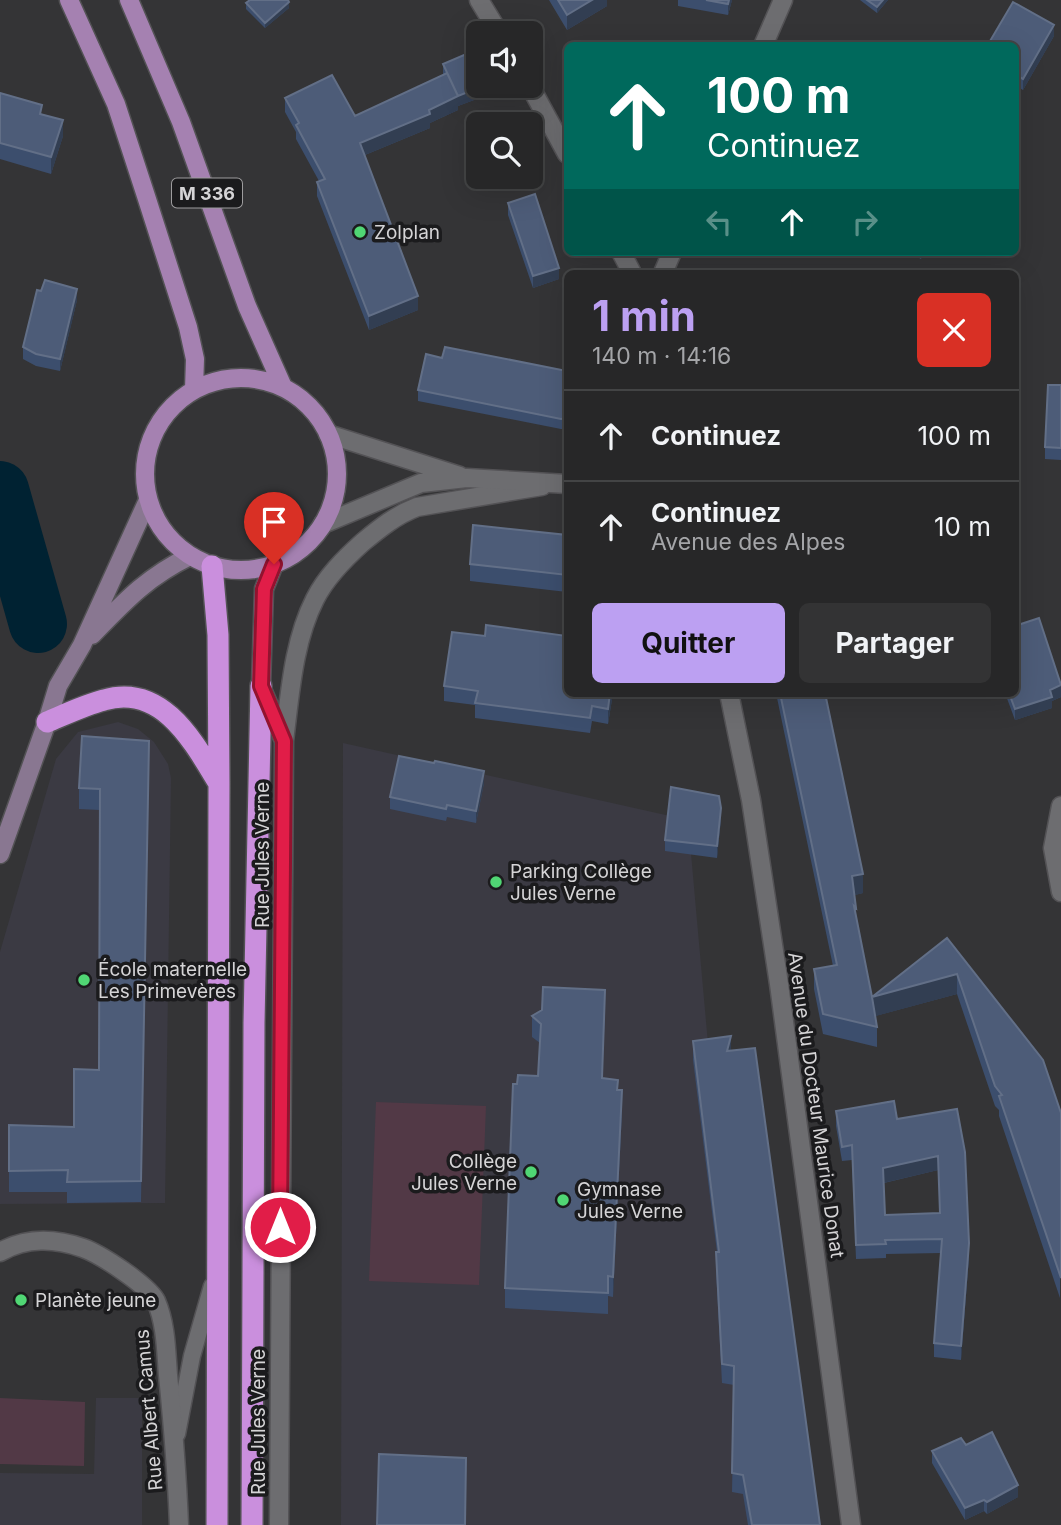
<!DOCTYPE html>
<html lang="fr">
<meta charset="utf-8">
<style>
body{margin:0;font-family:Inter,sans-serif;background:#333334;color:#f1f3f6;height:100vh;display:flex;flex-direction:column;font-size:26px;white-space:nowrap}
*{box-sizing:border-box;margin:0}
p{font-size:23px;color:#a4a5a8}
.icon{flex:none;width:38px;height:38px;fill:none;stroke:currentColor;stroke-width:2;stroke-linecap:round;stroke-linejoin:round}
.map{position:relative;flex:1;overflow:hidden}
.sheet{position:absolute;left:564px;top:270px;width:455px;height:427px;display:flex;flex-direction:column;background:#272728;border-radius:10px;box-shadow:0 7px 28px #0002,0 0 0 2px #434445}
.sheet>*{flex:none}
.guide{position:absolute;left:564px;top:42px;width:455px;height:214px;border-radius:10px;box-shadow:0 7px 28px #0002,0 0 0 2px #434445;background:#00695c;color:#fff;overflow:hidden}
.fabs{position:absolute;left:466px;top:21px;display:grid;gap:14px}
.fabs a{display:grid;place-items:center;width:77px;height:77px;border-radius:10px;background:#272728;box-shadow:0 7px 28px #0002,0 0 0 2px #434445;font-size:35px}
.pin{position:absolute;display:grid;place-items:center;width:60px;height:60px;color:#fff;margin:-72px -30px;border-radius:50% 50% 50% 0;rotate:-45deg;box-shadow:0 0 7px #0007}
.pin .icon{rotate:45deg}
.me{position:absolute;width:77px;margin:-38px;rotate:0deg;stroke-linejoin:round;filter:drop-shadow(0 0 5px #0008)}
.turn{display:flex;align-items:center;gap:24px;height:147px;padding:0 28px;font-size:32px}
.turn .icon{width:91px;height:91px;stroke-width:2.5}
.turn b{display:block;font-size:49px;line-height:60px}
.lanes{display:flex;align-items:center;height:66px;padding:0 28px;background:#0003;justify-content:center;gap:35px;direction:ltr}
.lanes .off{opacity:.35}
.round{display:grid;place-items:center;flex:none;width:74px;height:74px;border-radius:10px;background:#333334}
.overview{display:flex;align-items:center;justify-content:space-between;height:119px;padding:0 28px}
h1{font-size:42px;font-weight:700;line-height:52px;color:#bca0f2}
.cta{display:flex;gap:14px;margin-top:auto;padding:14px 28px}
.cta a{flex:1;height:80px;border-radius:10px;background:#bca0f2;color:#111;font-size:28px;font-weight:700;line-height:80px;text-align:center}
.cta a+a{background:#333334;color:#f1f3f6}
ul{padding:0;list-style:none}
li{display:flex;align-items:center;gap:21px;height:91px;padding:0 28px;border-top:2px solid #434445}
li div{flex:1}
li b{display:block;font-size:26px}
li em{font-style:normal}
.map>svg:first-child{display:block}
</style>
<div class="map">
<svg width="1061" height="1525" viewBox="0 0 1061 1525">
<rect width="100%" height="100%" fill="#343436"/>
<path fill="#3b3a43" d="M118 722 138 729 154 742 168 764 171 778 165 1203 0 1204V952L56 759 78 732Z
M343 743 688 820 751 1525H341Z
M96 1398H142V1525H0V1473L94 1474Z"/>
<path fill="#523946" d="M376 1102 486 1106 479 1285 369 1281Z
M0 1398 85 1402 84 1466 0 1464Z"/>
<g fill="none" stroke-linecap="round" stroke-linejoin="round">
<path stroke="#002232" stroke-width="58" d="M0 490 38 624"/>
<defs>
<path id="service" d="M177 1434 192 1356 212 1286"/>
<path id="minor" d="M479 0 499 33
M763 46 783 0
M530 86 567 154
M621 252 632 273
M663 273 672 252
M262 689 284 741
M1061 806 1053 848 1061 892
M0 1252C27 1237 54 1238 83 1248 100 1254 148 1285 156 1301 166 1324 166 1350 168 1375 173 1425 177 1475 179 1525
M279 1525 284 741C290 695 293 642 315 599 326 577 344 559 363 542 380 528 396 515 417 507L542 486"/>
<path id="tertiary" d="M328 434 460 476
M323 524 421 483 467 478 567 484
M729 693 751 800 779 984 851 1525"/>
<path id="secondary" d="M92 635C125 601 147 577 190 556
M0 854 47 722 58 686 82 645 148 500"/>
<path id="primary" d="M69 0 116 104 146 196 188 327 195 359 194 389
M129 0 181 122 247 306 283 387
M145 474a96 96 0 1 1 192 0a96 96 0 1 1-192 0Z
M261 686 264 589 274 564"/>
<path id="motorway" d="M212 566 218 635 219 784 217 1525
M47 722C66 714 85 705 104 700 162 683 193 741 218 782
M252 1525 254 1023 261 686"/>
</defs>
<use href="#service" stroke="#535255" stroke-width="19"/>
<use href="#minor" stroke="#535255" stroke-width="21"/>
<use href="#tertiary" stroke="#535255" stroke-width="21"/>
<use href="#secondary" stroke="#535255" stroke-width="21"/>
<use href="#primary" stroke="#535255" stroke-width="21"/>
<use href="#motorway" stroke="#535255" stroke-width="24"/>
<use href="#service" stroke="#6d6d70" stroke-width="16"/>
<use href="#minor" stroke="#6d6d70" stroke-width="18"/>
<use href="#tertiary" stroke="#6d6d70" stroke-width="18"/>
<use href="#secondary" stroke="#897791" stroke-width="18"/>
<use href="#primary" stroke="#a581b1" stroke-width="18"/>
<use href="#motorway" stroke="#ca8fdd" stroke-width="21"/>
</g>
<path fill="#3c4e6d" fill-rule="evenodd" d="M549 0H607V6L567 30Z
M678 0H732L728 15 678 6Z
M860 0H888L877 13Z
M246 3 289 8 265 28 246 9Z
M1054 36 1023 90 1015 85V46H990V41Z
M443 64 498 86V91L458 106V110L430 123V128L365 155 418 310 369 330 317 196V182L319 181 296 139V132L285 112V98L355 116 443 75Z
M0 93 42 114 63 136 51 174 0 159Z
M508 203 559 279 533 288 508 215Z
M908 252H924L921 259Z
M77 300 60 371 36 366 23 359V347Z
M567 371V429H561L418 401V390Z
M1061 385V460L1045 459V447Z
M567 535V592L470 581V564Z
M1061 683V697L1052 701V708L1015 720 1005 693H1015Z
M444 686 567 693H613L608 724 592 721 590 733 475 718V705L444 701Z
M776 693H825L863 893 854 895 856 915 872 997 947 938 1061 1113 1060 1298 999 1116V1110L995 1106 957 994 875 1016 877 1027V1047L823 1034 814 989V969L833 966Z
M149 741 141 1202 67 1203V1192H9V1125L74 1127 99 1070 100 810 79 809V788Z
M434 763 484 783 476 823 447 817 446 821 390 809V797Z
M721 819 717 858 665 851V840Z
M605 1010 602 1079 618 1090 622 1111 613 1297 608 1296V1314L505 1308V1288L517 1084 538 1076 540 1043 532 1037V1016Z
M693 1041 731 1051 820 1525H748L743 1494 732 1492 734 1385 722 1383 716 1270V1252H717L693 1060Z
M957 1109 969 1257 961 1360 934 1357V1343L941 1253 886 1254V1258L856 1259 852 1160 842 1161 836 1126V1111L897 1119ZM938 1170 940 1213 885 1215 884 1183Z
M966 1445 1018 1497 987 1514 984 1511 965 1520 932 1463V1451Z"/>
<path fill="#323e52" d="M592 0H607V6L567 30V15Z
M729 0H732L728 15V4Z
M883 0H888L877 13V7Z
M289 2V8L265 28V23Z
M1054 25V36L1023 90V79Z
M483 86H498V91L458 106V110L430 123V128L360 157V143L457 96Z
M63 120V136L51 174V157Z
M559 268V279L533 288V276Z
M77 289V300L60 371V359Z
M418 296V310L369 330V316Z
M1061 685V697L1052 701V708L1015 720V709L1050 690Z
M610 693H613L608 724V709Z
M484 771V783L476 823V811Z
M721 808V819L717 858V846Z
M863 874V893L852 896V876Z
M957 974V994L872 1017V997Z
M731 1036V1055L727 1051Z
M622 1090V1111L613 1297V1277Z
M938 1156V1170L883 1183V1168Z
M969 1243V1257L961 1360V1346Z
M1018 1485V1497L987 1514V1502Z
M984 1500V1511L965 1520V1508Z"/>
<path fill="#4d5c78" stroke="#626f87" stroke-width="2" fill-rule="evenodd" d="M250 0H288L289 2 265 23 246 3Z
M558 0H592L567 15Z
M706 0H729L728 4Z
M867 0H883L877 7Z
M1013 2 1054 25 1023 79 1015 74V46H999L990 41Z
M478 49V86H483L458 96 443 64Z
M447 73 458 96 429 110 430 114 360 143 418 296 369 316 317 182 325 179 296 125 299 123 285 98 332 75 355 116Z
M0 93 42 105 40 114 63 120 51 157 0 143Z
M535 194 559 268 533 276 508 203Z
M45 280 77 289 60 359 36 354 23 347 37 290 41 291Z
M445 347 567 371V418L561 419 418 390 426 354 442 358Z
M1048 385H1061V448L1045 447Z
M473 525 567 535V575L470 564Z
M1039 618 1061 685 1050 690 1052 697 1015 709 1009 693H1015V626Z
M486 625 567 636V693H610L608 709 592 706 590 718 475 703 478 691 444 686 452 632 485 636Z
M780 693H825L863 874 852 876 856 908 854 906 872 997 947 938 1043 1060 1061 1113V1278L999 1096 1002 1095 995 1086 957 974 872 997 877 1027 823 1014 814 969 837 965Z
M82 736 149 741 141 1181 67 1182 68 1170 9 1171V1125L74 1127V1069L99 1070 100 789 79 788Z
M399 756 434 763 435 761 484 771 476 811 447 805 446 809 390 797Z
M671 787 719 796 721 808 717 846 665 840Z
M543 987 605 990 602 1078 618 1080 617 1090H622L613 1277 608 1276V1293L505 1288 513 1084H517L518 1075 538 1076 541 1024 532 1016 542 1010Z
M731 1036 727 1051 755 1048 820 1525H752L743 1475 732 1473 734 1366 722 1364 716 1252H719L693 1041Z
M894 1101 897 1119 957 1109 965 1152 969 1243 961 1346 934 1343 942 1239 885 1240 886 1244 856 1245 852 1145 842 1147 836 1111ZM938 1156 940 1213 885 1215 883 1168Z
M992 1432 1018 1485 987 1502 984 1500 965 1508 932 1451 961 1438 966 1445Z
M379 1454 466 1458 465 1525H377Z"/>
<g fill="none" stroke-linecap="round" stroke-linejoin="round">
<defs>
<path id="route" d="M274 564 264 589 261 686 284 741 280 1227"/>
</defs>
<use href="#route" stroke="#92132f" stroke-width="18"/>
<use href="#route" stroke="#e11d48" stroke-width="12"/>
</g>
<g fill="#50d674" stroke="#1b1b1d" stroke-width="2.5">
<circle cx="360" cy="232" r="7"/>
<circle cx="496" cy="882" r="7"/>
<circle cx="84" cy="980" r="7"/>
<circle cx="531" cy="1172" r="7"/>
<circle cx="563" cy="1200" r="7"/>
<circle cx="21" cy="1300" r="7"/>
</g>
<g text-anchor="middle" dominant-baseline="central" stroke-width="7" stroke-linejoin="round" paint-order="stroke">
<rect fill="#1b1b1d" stroke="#9d9c9e" stroke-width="2" x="172" y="178.5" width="70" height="29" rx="5"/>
<g font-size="18" font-weight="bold" fill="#d5d4d6">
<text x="207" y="193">M 336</text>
</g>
<g font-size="19" fill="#d5d4d6" stroke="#1b1b1d" text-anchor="start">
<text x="374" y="232">Zolplan</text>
<text x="510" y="871">Parking Collège<tspan x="510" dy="22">Jules Verne</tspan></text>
<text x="98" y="969">École maternelle<tspan x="98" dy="22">Les Primevères</tspan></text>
<text x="517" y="1161" text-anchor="end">Collège<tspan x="517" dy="22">Jules Verne</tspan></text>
<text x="577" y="1189">Gymnase<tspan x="577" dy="22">Jules Verne</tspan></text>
<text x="35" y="1300">Planète jeune</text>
</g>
<g font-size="19" fill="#d5d4d6" stroke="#1b1b1d">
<text transform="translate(262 855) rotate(-90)">Rue Jules Verne</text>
<text transform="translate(816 1105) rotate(82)">Avenue du Docteur Maurice Donat</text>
<text transform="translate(149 1410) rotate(-95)">Rue Albert Camus</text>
<text transform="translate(258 1422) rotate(-90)">Rue Jules Verne</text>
</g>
</g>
</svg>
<div class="fabs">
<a><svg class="icon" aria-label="sound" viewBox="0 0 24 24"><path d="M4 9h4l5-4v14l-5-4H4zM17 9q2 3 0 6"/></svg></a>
<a><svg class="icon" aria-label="search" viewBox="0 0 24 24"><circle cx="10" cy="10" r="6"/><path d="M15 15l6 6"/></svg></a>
</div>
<div class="pin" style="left:274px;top:564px;background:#d93025"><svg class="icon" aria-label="arrive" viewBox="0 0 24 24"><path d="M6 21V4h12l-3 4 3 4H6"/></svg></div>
<svg class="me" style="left:280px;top:1227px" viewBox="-20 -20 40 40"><circle r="17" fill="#e11d48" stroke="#fff" stroke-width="3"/><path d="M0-11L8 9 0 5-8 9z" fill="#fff"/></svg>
<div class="guide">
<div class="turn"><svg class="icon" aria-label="ahead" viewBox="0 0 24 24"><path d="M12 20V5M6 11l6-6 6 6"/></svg><div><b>100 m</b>Continuez</div></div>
<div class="lanes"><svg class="icon off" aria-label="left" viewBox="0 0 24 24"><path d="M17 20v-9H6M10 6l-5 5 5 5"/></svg><svg class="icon" aria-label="ahead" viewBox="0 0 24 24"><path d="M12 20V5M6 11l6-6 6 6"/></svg><svg class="icon off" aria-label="right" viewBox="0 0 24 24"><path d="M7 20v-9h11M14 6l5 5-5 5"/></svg></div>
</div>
<section class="sheet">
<div class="overview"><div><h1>1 min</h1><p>140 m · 14:16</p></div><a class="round" style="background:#d93025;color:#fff"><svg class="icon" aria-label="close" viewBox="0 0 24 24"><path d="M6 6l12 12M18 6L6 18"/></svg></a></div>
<ul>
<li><svg class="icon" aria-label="ahead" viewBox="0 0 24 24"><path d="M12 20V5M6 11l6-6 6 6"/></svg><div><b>Continuez</b></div><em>100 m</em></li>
<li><svg class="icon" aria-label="ahead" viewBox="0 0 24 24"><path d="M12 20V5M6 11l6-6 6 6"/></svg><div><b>Continuez</b><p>Avenue des Alpes</p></div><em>10 m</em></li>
</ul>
<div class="cta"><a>Quitter</a><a>Partager</a></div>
</section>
</div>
